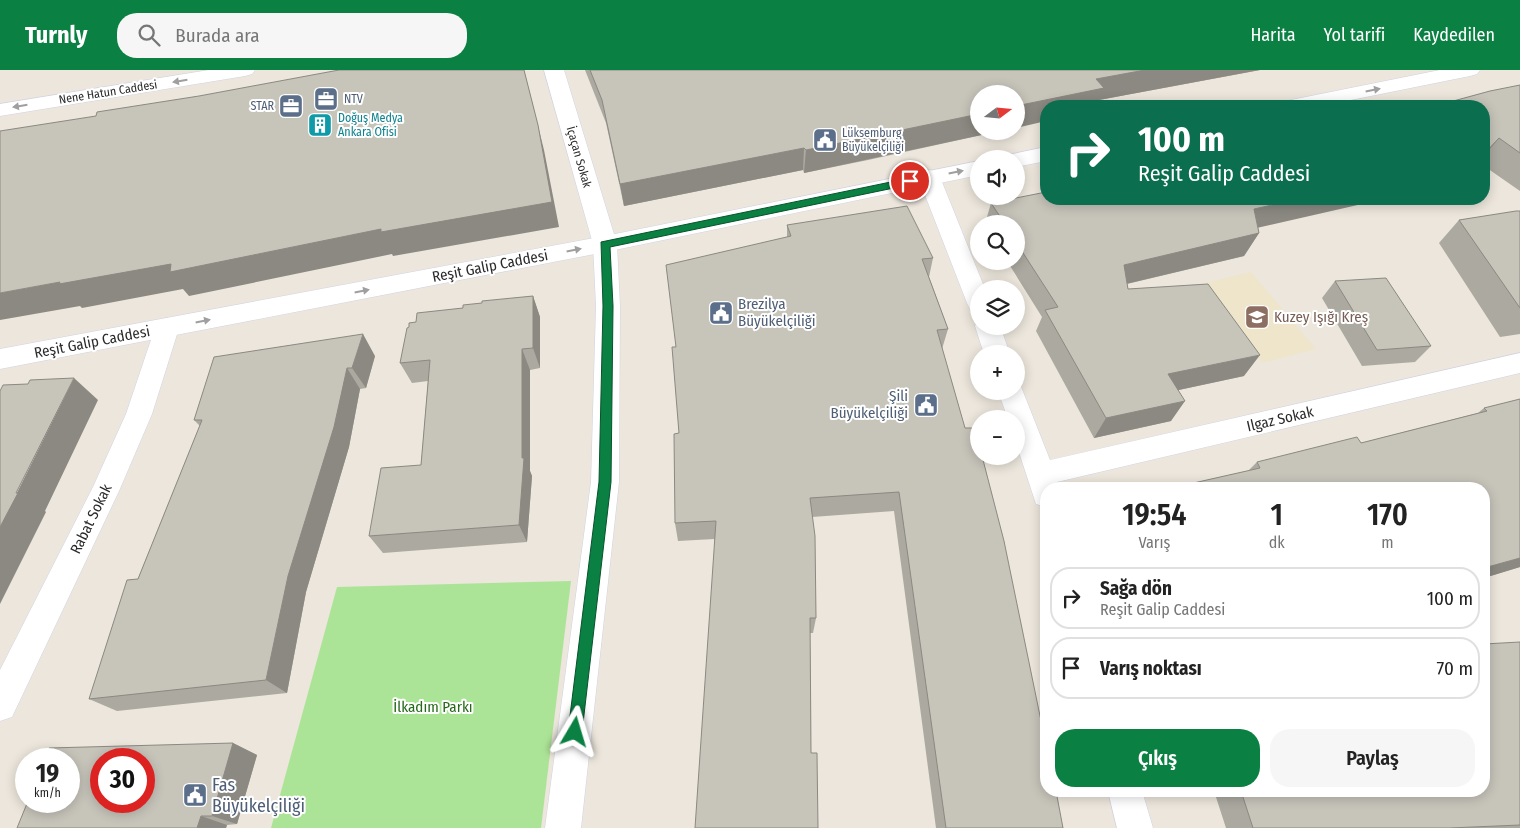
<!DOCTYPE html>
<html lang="tr">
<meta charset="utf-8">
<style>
body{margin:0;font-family:"Fira Sans Condensed",sans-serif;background:#f6f6f6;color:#222;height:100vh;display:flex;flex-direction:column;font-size:19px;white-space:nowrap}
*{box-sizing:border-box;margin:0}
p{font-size:16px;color:#767676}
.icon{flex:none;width:28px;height:28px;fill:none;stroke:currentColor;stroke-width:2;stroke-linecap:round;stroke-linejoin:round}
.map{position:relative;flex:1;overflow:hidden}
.details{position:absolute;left:1040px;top:412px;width:450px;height:315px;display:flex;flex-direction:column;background:#fff;border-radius:20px;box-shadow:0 2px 12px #0003}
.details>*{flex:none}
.hud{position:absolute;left:1040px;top:30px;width:450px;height:105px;border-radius:20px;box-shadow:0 2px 12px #0003;background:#0b6e4f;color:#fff;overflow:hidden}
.needle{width:32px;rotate:74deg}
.controls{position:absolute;left:970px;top:15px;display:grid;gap:10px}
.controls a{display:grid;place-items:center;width:55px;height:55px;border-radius:50%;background:#fff;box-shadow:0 2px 12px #0003;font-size:25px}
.speed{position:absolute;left:15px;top:678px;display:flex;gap:10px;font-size:25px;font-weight:700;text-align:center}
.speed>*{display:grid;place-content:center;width:65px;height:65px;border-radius:50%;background:#fff;box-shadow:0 2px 12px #0003;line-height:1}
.speed small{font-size:12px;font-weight:400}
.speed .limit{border:8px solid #d22;background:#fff;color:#111}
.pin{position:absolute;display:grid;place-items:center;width:42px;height:42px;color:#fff;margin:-21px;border:2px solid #fff;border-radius:50%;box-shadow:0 1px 5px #0007}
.me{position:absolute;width:55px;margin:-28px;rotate:7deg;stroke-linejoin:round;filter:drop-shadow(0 0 4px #0008)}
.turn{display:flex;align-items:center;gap:18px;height:105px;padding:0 15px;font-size:22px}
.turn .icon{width:65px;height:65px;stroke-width:2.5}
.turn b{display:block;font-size:35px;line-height:42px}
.eta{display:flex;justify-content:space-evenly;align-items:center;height:85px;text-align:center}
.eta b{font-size:30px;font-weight:600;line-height:35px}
.button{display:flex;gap:10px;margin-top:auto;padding:10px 15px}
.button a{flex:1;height:58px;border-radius:20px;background:#0b8043;color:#fff;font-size:20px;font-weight:600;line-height:58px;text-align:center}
.button a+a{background:#f6f6f6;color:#222}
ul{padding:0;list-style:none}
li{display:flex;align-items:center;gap:15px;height:62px;margin:0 10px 8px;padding:0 5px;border:2px solid #e0e0e0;border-radius:20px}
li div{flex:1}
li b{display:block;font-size:19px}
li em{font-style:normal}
header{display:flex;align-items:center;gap:30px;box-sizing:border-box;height:70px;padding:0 25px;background:#0b8043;color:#fff}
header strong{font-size:24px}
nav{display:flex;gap:28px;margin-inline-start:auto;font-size:18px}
.search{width:350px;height:45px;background:#f6f6f6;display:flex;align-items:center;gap:12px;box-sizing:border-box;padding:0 18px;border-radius:20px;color:#767676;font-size:19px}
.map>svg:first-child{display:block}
</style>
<header>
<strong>Turnly</strong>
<div class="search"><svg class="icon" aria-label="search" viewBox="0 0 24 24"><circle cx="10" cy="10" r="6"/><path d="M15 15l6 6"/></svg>Burada ara</div>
<nav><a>Harita</a><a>Yol tarifi</a><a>Kaydedilen</a></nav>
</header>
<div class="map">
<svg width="1520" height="758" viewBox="0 0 1520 758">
<rect width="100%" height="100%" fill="#ece6dc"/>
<path fill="#eee5cb" d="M1251 202 1316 279 1262 293 1201 214Z"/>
<path fill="#ace497" d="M571 511 541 758H271L337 517Z"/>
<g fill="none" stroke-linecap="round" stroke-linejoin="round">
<defs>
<path id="street" d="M544 0H564L617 174 620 236 619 412 581 758H545L591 412 596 236 593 174Z
M929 100 937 102 940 107 985 219H979V242L970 239 967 233 918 107 921 102Z
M167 248 176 251 179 258 152 344 119 421 12 647 0 651V600L93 417 126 344 155 258 158 251Z
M978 249 979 256H1000L1010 284H984L975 256Z
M1520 283V303L1057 412 1059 419H1046V437L1036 434 1016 373V349H1008L998 321H1016V312L1020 314 1050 390Z
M1108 721H1142L1153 758H1117Z"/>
<path id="secondary" d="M209 0H255L252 4 245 6 0 46V34Z
M1440 0H1480L1477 4 1470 6 1321 36H1281L1284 32 1291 30Z
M1046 77V91L1016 97V89H1006L1008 85Z
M979 91V105L605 182 0 299V279L605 166Z"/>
</defs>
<use href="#street" stroke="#d1d3e3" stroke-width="1"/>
<use href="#secondary" stroke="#d1d3e3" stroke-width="1"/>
<use href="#street" fill="#fff" fill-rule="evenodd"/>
<use href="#secondary" fill="#fff" fill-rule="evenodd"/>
</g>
<path fill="#aba9a0" d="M585 0H1260L1099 30 979 61H1000L868 90 804 103 803 100 624 136 606 53Z
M1520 15V121L1484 96V36Z
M991 133 1258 158 1259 163 1244 186 1127 214 1128 219 1244 306 1179 320 1171 351 1094 368 1036 261 1042 247 1007 191H1016V154H985Z
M1520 141V264L1500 267 1439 173 1459 150Z
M787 155 933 188 929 207 948 259 942 279 1063 758H936L894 441 812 447 816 548 813 563H810L811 683 818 758 714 469 678 471 675 453 679 363 676 277 787 167Z
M1335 211 1431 276 1415 292 1362 296 1322 228Z
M533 226 540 247V298L530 300V401L532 406 527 472 383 483 369 466 421 395 428 311 412 313 400 293 409 257 416 252 463 238Z
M375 286 366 318 360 319 349 377 306 522 287 623 117 641 89 629 200 356 194 350Z
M1520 329V497L1484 508V419L1249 400 1257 392 1361 373 1478 343 1484 338Z
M1520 572V758H1226L1214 721H1484Z
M233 673 257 685 237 754 227 755 226 758H17Z"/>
<path fill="#8b8982" d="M524 0 544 80 559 157 393 186 392 184 189 226 183 219 82 238 80 236 0 250V223L60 212Z
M1145 0H1260L1099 30 1097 36H1046V51L1016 58V36L1096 9Z
M979 44V61H1000L804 103 806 80Z
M1499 68 1484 86V84Z
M804 78 803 100 624 136 620 114Z
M1299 129H1384L1239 162 1254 139Z
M1259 163 1244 186 1113 217 1124 195Z
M533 226 540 247V298L533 278Z
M363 264 375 286 366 318 352 298Z
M522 279 530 300V401L532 406 527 472 519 455 522 388Z
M1260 285 1244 306 1155 325 1168 304Z
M347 298 360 319 349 377 306 522 287 623 266 610 288 506Z
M74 308 98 330 45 441 46 442 0 534V457Z
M1185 331 1171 351 1094 368 1106 348Z
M1520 488V497L1484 508V498Z
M233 673 257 685 237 754 212 746Z
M201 746 227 755 226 758H197Z"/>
<path fill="#c7c4ba" stroke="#8b8982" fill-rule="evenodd" d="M339 0H524L538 55 552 132 381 162V159L170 202 171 194 59 214 60 212 0 223V61L96 46 97 42 199 26Z
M590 0H1145L1096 9 1104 18 1016 36V24H979V44L806 80 804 78 620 114 602 30Z
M1520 15V83L1499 68 1484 84V36H1435L1490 21Z
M1046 122V129H1299L1254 139 1259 163 1124 195 1128 219 1208 214 1260 285 1168 304 1185 331 1106 348 1045 240 1058 237 1016 172V154H1005L991 133Z
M907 136 933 188 922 189 948 259 937 260 965 358H975L979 373V386H982L1004 471 1046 675V721H1056L1063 758H946L899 422 810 428 815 466 816 548H810L811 683H817L818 758H695L716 451 675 453 674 364 679 363 672 277H676L666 195 791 166 787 155Z
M1516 141H1520V238L1459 150Z
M1386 208 1431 276 1377 280 1335 211Z
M533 226V278L522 279V388H524L519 455 369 466 381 398 421 395 430 290 400 293 407 258 409 257V253L416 252 417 243 463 238V235L482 233V231Z
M363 264 352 298H347L334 357 288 506 266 610 89 629 127 510 138 509 202 350H194L214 287Z
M74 308 16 423H18L0 457V321L3 315 28 314 30 310Z
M1520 329V488L1484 498V419H1167L1260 398 1257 392 1357 367 1361 373 1487 341 1484 338Z
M1520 572V755L1449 758H1253L1241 721H1484V574Z
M233 673 212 746H201L197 758H17L28 731H69V689H45L49 678ZM101 689H144V731H101Z"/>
<defs><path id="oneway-solid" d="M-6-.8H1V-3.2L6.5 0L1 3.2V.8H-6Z" transform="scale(1.25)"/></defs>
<g fill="#9f9f9f">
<use href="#oneway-solid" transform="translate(180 11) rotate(171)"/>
<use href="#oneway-solid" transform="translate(1373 20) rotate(-11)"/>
<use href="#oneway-solid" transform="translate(20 36) rotate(171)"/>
<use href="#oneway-solid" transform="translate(956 102) rotate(-11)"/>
<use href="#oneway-solid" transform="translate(574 180) rotate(-11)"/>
<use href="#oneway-solid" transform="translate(362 221) rotate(-11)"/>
<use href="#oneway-solid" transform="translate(203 251) rotate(-11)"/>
</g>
<path fill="#0b8043" stroke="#07532c" d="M910 108 914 111 913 114 610 177 613 236 611 412 582 662 580 667 575 669 570 667 568 662 599 412 603 236 601 172Z"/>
<defs>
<symbol id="office-square" viewBox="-11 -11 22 22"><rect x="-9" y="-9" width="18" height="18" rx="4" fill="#5c6f8a" stroke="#fff"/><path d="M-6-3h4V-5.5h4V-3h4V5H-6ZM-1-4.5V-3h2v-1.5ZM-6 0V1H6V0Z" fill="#fff"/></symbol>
<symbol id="building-square" viewBox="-11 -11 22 22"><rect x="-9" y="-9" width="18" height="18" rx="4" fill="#0f9aa8" stroke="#fff"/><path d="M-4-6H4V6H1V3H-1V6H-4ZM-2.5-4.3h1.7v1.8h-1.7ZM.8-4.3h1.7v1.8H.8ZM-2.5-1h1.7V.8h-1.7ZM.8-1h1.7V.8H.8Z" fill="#fff"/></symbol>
<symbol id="civic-square" viewBox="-11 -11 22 22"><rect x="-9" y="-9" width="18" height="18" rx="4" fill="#5c6f8a" stroke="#fff"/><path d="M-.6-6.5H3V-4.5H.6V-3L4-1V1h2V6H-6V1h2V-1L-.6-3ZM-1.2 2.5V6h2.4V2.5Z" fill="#fff"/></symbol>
<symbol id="school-square" viewBox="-11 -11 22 22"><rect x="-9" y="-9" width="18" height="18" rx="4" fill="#8d6e63" stroke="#fff"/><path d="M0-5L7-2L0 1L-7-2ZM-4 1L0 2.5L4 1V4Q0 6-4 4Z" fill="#fff"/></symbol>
</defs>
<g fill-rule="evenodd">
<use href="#office-square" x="312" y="15" width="28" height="28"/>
<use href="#office-square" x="277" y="22" width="28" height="28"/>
<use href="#building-square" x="306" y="41" width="28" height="28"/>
<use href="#civic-square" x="811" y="56" width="28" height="28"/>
<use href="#civic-square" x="707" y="229" width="28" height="28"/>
<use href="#school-square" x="1243" y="233" width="28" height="28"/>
<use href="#civic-square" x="912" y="321" width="28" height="28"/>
<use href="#civic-square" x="181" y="711" width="28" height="28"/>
</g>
<g text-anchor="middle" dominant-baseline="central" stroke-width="4" stroke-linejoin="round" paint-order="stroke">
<g font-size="12" fill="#2a2a2a" stroke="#fff">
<text transform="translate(108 22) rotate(-9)">Nene Hatun Caddesi</text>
<text transform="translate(579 87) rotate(74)">İçaçan Sokak</text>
</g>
<g font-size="12" fill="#4e5e75" stroke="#fff" text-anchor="start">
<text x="344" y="29">NTV</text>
<text x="274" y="36" text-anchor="end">STAR</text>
<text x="842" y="63">Lüksemburg<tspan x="842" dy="14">Büyükelçiliği</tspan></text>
</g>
<g font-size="12" fill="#0d838f" stroke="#fff" text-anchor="start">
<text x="338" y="48">Doğuş Medya<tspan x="338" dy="14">Ankara Ofisi</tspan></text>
</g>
<g font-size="15" fill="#2a2a2a" stroke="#fff">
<text transform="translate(490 196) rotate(-11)">Reşit Galip Caddesi</text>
<text transform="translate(92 272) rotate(-11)">Reşit Galip Caddesi</text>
<text transform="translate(1280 349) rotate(-13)">Ilgaz Sokak</text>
<text transform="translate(91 449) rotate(-64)">Rabat Sokak</text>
</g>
<g font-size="15" fill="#4e5e75" stroke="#fff" text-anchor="start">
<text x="738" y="234">Brezilya<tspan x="738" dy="17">Büyükelçiliği</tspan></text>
<text x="908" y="326" text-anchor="end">Şili<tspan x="908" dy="17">Büyükelçiliği</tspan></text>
</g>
<g font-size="15" fill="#785e54" stroke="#fff" text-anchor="start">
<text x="1274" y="247">Kuzey Işığı Kreş</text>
</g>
<g font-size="15" fill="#246819" stroke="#fff">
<text x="433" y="637">İlkadım Parkı</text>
</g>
<g font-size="18" fill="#4e5e75" stroke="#fff" text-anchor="start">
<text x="212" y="715">Fas<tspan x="212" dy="21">Büyükelçiliği</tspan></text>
</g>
</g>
</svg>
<div class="controls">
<a><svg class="needle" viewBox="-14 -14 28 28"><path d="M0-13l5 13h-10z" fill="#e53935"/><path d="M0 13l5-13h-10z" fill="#767676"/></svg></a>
<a><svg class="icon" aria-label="sound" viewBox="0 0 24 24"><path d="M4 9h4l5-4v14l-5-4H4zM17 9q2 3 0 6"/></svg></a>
<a><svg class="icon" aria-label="search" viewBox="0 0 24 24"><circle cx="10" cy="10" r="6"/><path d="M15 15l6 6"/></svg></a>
<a><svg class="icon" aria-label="layers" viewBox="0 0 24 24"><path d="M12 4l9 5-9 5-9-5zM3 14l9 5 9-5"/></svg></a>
<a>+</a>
<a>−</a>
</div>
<div class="speed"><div>19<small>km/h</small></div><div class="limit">30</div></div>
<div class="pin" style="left:910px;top:111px;background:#d93025"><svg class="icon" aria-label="arrive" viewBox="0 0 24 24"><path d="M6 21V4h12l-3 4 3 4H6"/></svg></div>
<svg class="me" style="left:575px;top:662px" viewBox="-20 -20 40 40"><path d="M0-17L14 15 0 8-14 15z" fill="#0b8043" stroke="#fff" stroke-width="4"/></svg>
<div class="hud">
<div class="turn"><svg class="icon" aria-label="right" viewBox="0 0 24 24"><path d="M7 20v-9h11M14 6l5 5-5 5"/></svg><div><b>100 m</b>Reşit Galip Caddesi</div></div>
</div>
<section class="details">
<div class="eta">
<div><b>19:54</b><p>Varış</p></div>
<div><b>1</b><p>dk</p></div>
<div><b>170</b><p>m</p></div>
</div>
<ul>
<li><svg class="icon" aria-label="right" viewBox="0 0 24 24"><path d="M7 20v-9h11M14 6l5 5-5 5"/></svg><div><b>Sağa dön</b><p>Reşit Galip Caddesi</p></div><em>100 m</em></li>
<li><svg class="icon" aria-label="arrive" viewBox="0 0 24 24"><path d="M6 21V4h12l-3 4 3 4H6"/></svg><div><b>Varış noktası</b></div><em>70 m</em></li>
</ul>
<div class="button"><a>Çıkış</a><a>Paylaş</a></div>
</section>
</div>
